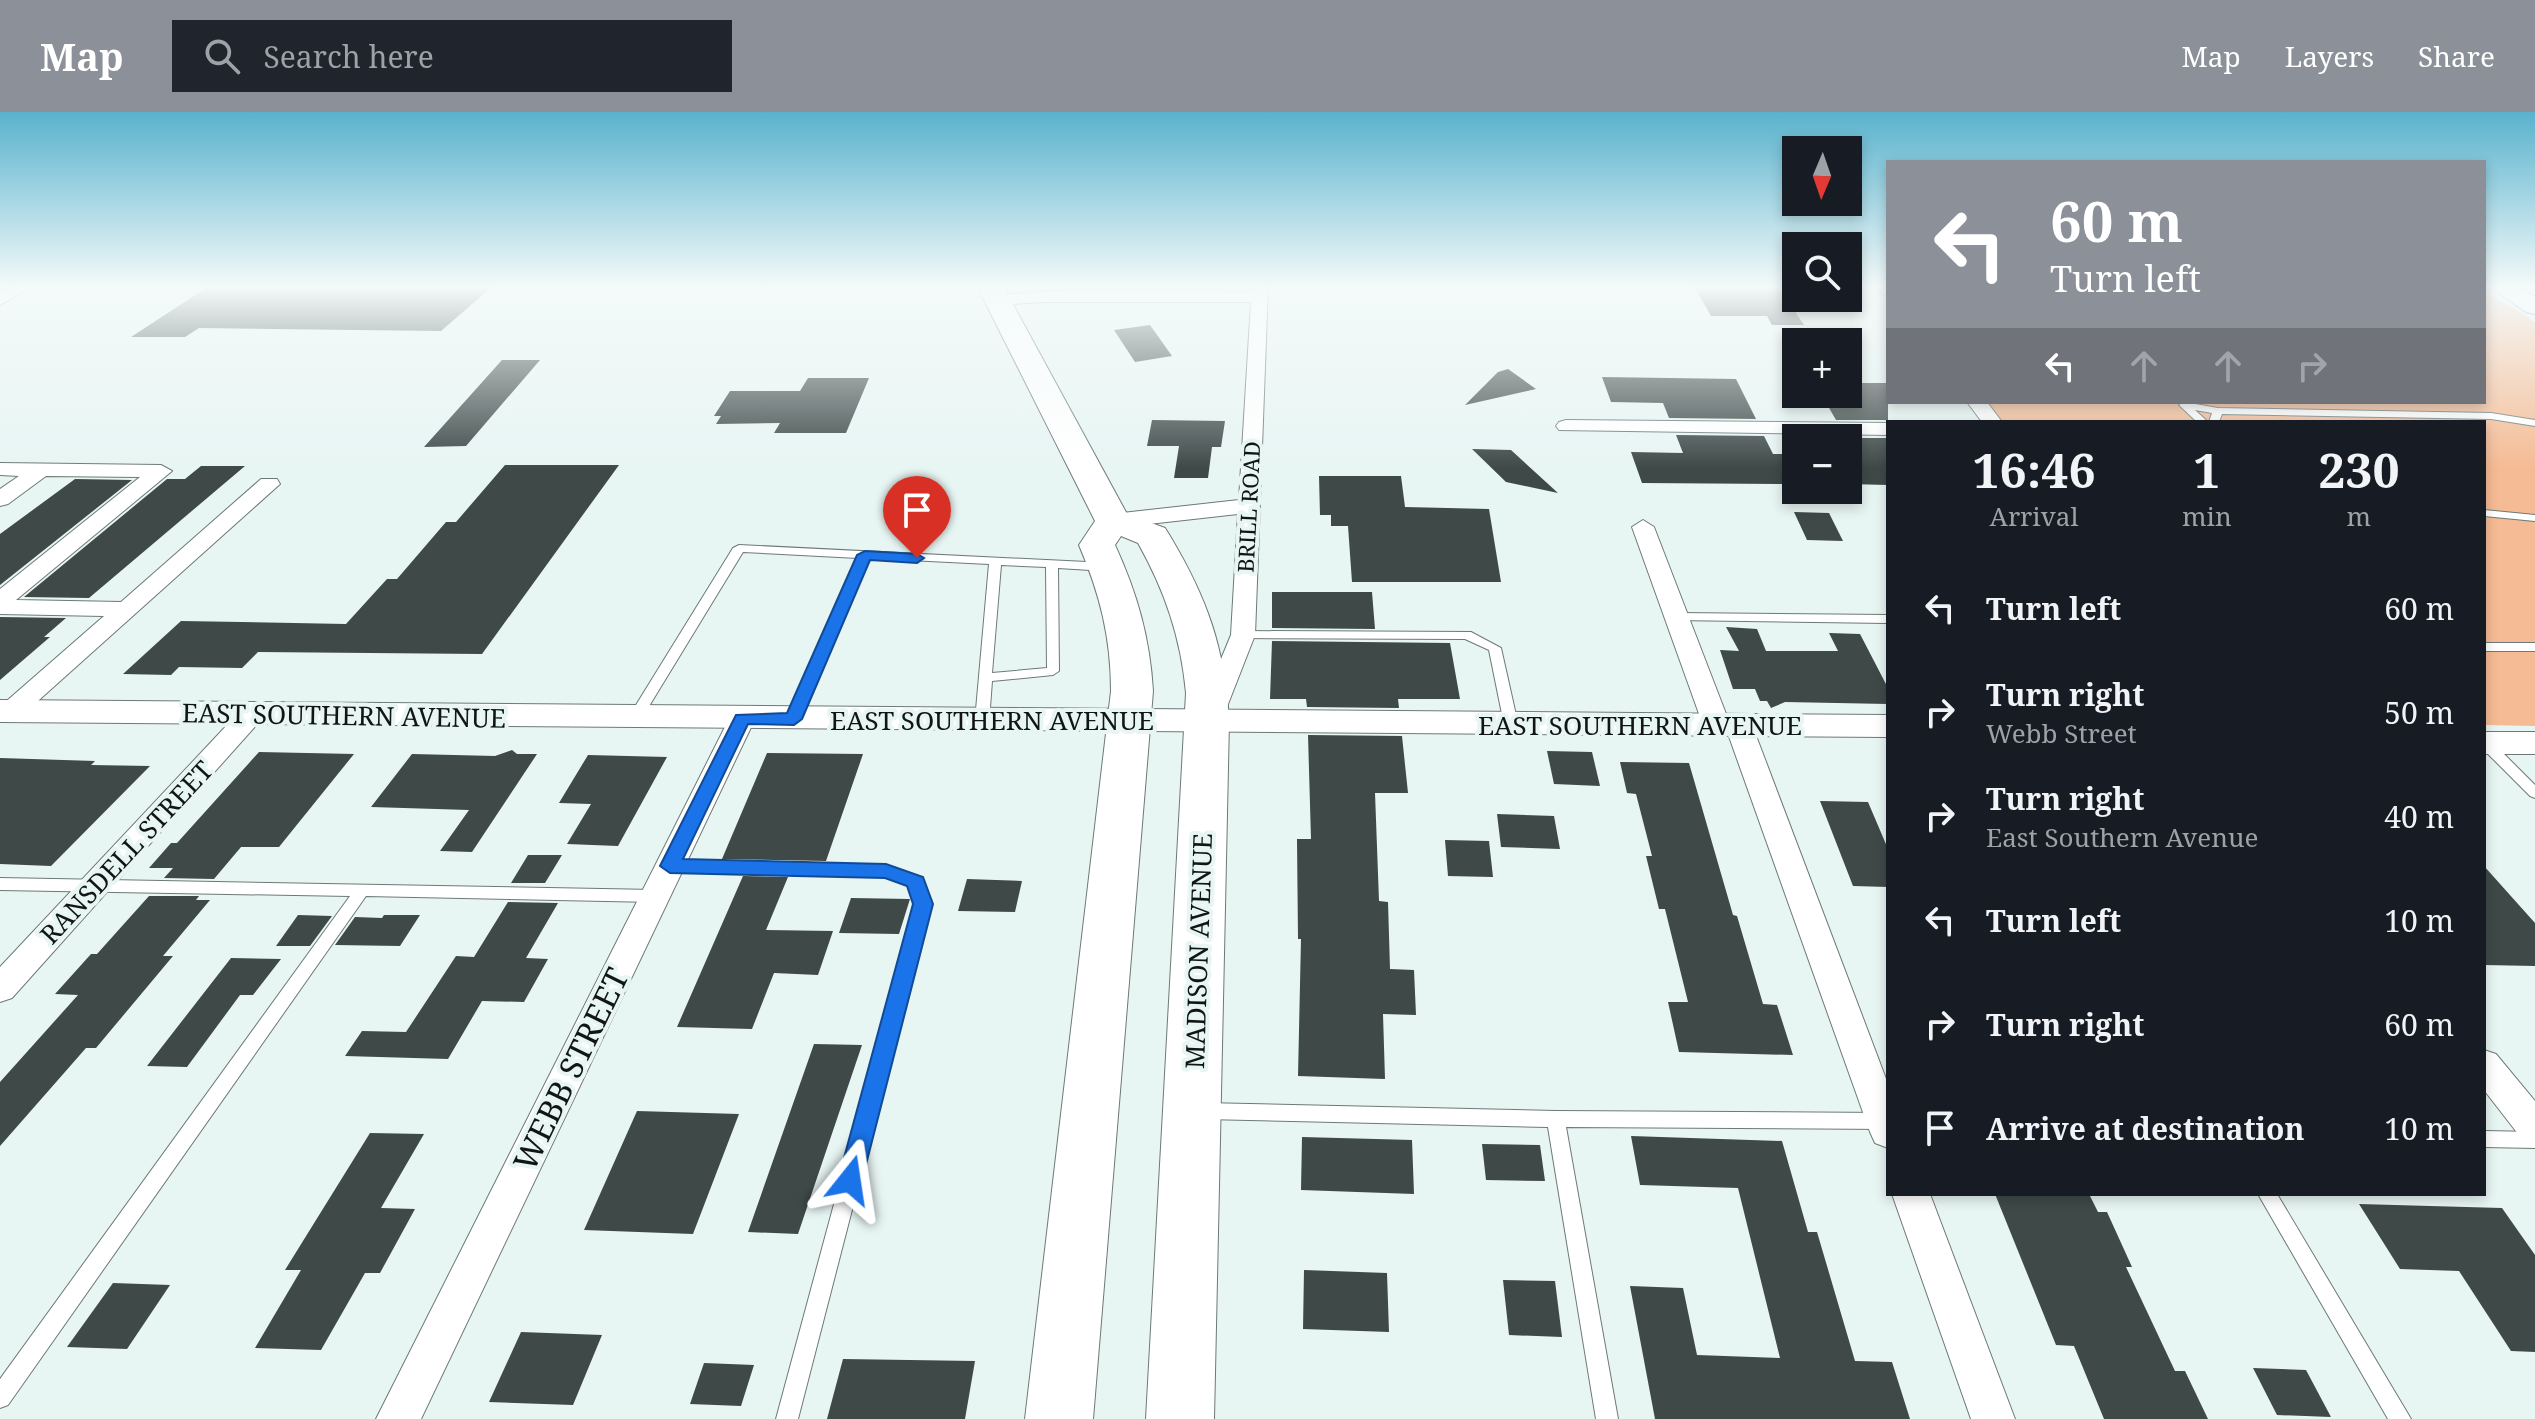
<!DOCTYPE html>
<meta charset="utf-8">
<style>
body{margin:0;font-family:"Noto Serif",serif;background:#20242c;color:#f1f3f6;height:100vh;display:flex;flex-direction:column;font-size:30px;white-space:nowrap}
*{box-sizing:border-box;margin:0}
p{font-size:26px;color:#9ea1a6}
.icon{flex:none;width:44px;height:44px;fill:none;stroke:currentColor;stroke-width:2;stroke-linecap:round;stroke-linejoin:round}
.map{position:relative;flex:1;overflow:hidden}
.side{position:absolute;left:1886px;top:308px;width:600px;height:776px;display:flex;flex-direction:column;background:#171b24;border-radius:0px;box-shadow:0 4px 12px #0003}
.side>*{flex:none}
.banner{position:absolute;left:1886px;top:48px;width:600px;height:244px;border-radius:0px;box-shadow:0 4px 12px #0003;background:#8c9099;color:#fff;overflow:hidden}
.needle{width:52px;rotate:182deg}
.controls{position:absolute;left:1782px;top:24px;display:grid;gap:16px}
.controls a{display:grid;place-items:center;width:80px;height:80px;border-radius:0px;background:#171b24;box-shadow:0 4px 12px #0003;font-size:40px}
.pin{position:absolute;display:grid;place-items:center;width:68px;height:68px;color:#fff;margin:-82px -34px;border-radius:50% 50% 50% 0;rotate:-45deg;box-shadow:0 0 8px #0007}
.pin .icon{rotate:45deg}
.me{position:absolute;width:88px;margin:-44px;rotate:15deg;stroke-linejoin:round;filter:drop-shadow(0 0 6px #0008)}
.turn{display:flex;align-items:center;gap:28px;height:168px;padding:0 32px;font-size:36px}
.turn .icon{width:104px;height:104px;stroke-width:2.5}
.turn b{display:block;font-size:56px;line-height:68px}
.lanes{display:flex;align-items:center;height:76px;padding:0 32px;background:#0003;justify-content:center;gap:40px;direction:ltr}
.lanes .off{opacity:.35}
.eta{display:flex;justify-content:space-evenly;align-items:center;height:136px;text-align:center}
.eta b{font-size:48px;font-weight:700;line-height:56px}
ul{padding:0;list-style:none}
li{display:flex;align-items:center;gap:24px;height:104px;padding:0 32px}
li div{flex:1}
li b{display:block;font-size:30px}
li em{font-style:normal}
header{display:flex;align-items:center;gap:48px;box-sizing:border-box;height:112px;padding:0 40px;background:#8c9099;color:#fff}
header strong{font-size:38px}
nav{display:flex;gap:44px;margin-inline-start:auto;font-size:28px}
.search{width:560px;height:72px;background:#20242c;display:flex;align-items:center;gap:20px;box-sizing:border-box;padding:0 28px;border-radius:0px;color:#9ea1a6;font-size:30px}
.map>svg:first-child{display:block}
</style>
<header>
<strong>Map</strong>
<div class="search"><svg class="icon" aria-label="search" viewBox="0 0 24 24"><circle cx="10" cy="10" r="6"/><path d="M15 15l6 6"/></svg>Search here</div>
<nav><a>Map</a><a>Layers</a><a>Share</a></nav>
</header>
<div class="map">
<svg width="2535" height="1307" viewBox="0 0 2535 1307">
<rect width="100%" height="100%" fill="#e7f5f3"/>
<path fill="#f5bb94" d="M2484 178 2535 210V614L2484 613V310H2002L1986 290H2484Z"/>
<path fill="#3e4948" d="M209 174H493L441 219 199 216 185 225H131Z
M1694 174H1796V201L1804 213H1772L1767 204H1711Z
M1150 213 1172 244 1135 250 1114 218Z
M502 248H540L466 334 424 335Z
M1508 257 1536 277 1465 293 1498 260Z
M1602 265 1736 267 1756 307 1669 306 1663 291 1611 290Z
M808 266H869L846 321H774L780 311 716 312 721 304H714L730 279H800Z
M1848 271H1888V308H1836L1821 282H1848Z
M1152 308 1225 309 1221 335H1212L1208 366H1174L1179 334H1147Z
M1676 323 1764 324 1773 342H1791L1796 352V372L1642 371 1631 340 1683 341Z
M1847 326H1888V373L1848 372Z
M1472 337 1511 338 1558 381 1506 370Z
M505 353H619L482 542 258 540 242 556 179 555 171 563 123 562 181 509 346 512 387 467H397L446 410H456Z
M201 354H245L89 486 24 485 167 367H185Z
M1319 364H1401L1405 395 1489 397 1501 470H1352L1348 414H1331V403H1320Z
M75 367 132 368 0 473V422Z
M1794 400 1829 401 1843 429 1807 428Z
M1272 480H1372L1375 517 1272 516Z
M0 505 66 506 44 525H50L0 568Z
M1726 515 1757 517 1766 539H1838L1829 521 1860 522 1888 576V592L1785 590 1771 596 1767 589H1760L1755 577H1733L1720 538 1739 539Z
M1272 529 1450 531 1460 587H1398L1399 596 1307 595 1306 587H1270Z
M1308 623 1402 624 1408 681H1375L1379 789 1388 790 1390 857 1414 858 1416 903 1383 902 1385 967 1298 964 1301 827H1298L1297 727H1311Z
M512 638 517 642H537L472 740 440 739 469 698 371 695 412 642 495 644Z
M1547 639 1592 640 1600 674 1554 672Z
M259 640 354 642 279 735H241L214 767 164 766 173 756H149L171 731H177Z
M767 641 863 642 826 749 722 747Z
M588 643 667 645 618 734 567 732 591 692 559 691Z
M0 646 95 649 91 653 150 654 51 754 0 752Z
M1620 650 1689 651 1733 803 1737 804 1763 892 1777 893 1793 943 1679 940 1668 890H1688L1665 797H1659L1646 744H1652L1636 682 1627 681Z
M1820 689 1868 690 1888 737V775L1853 774Z
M1497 702 1554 704 1560 737 1501 735Z
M1445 728 1489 729 1493 765 1448 764Z
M528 743H562L545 771H511Z
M2484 754 2535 811V854L2484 853Z
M743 764 788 765 766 818 833 819 818 863 774 861 752 917 677 915Z
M967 767 1022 769 1015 800 958 799Z
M149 784H199L196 788H210L163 844H173L96 936H86L0 1034V970L78 883 55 882 91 842H97Z
M851 786 910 787 899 822 839 821Z
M508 790 558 791 526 846 548 847 524 890 482 889 448 947 345 944 362 919 406 920 456 844 474 845Z
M298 803 332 804 310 834H276Z
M384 803H420L400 834 335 833 355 805 382 806Z
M231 846 281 847 253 883H240L187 955 147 954Z
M814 932 862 933 798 1122 748 1120Z
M637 999 739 1002 693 1122 584 1118Z
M370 1021 424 1022 381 1096 415 1097 380 1161H365L321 1238 255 1236 301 1158H285Z
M1631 1024 1782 1029 1808 1120H1817L1855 1249 1892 1250 1910 1307H1655L1630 1174 1683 1176 1697 1243 1780 1246 1738 1076 1640 1073Z
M1302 1025 1412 1028 1414 1082 1301 1078Z
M1482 1032 1540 1033 1545 1069 1486 1068Z
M1995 1082H2089L2098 1100H2107L2132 1155H2126L2175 1259H2185L2208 1307H2104L2074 1234 2056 1233Z
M2359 1092 2502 1096 2535 1143V1240L2511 1239 2459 1159 2400 1157Z
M1304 1158 1387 1161 1389 1220 1303 1217Z
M1503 1168 1555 1169 1562 1225 1509 1223Z
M113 1171 170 1173 127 1237 67 1235Z
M521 1220 602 1223 573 1293 489 1290Z
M843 1247 975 1249 965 1307H827Z
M704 1251 754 1253 741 1294 690 1292Z
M2253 1256 2306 1258 2331 1305 2277 1303Z"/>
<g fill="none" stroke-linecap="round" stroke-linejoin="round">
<defs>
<path id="service" d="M2184 290 2218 296 2491 301 2535 308V314L2491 307 2222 302 2219 310H2209L2212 301 2195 298 2208 310H2197L2179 293Z
M2484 398 2535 403V409L2484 404Z
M739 433 1107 451 1113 455 1107 459 1058 456 1059 559 1053 563 992 569 989 609 982 613 975 609 989 452 869 446 801 607 794 611 787 607 858 446 743 440 640 609H630L628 606 733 436ZM1001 453 1046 455 1047 556 992 561Z
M1677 501 1888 503V511L1673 508 1671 505Z
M1243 519 1471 520 1501 536 1518 612 1511 616 1504 612 1489 538 1465 527 1239 526 1237 523 1239 520Z
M2484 531H2535V539H2484Z
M2484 627 2490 628 2535 673V686L2530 684 2484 638Z
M670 749 886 754 921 766 931 792 798 1307H776L915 792 909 773 885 764 670 759 665 758 662 754 665 750Z
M0 766 655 778 660 780 663 784 660 788 655 790 366 784 8 1293 0 1296V1267L350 784 0 778Z
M1204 991 1556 999 1888 1001V1017L1566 1015 1618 1307H1596L1548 1015 1204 1007 1198 1004 1195 999 1198 994Z
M2484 1019 2535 1020V1036L2484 1035Z
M2258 1082H2277L2411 1307H2388Z"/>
<path id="minor" d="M13 174H33L0 193V181Z
M1252 174H1268L1255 523 1223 605 1219 611 1210 613 1201 611 1197 605 1231 523 1238 402 1113 416 1102 409 1113 402 1239 388 1251 190H1045L997 193 988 188C1004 173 1215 180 1251 180Z
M1877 174H1888V183L1882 182Z
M1967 290H1987L2002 310H1982Z
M1566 308 1888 311V323L1559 318 1556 314 1559 310Z
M0 351 161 353 172 359 16 488 121 490 261 367H277L280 372 20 605 11 607 2 605V593L104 504 0 502V477L140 365 46 364 8 392 0 394V377L19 364 0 363Z
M1643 408 1654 415 1728 607 1738 604 1748 607 1752 613 1888 972V1036L1875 1031 1870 1020 1727 619 1717 622 1707 619 1703 613 1632 415Z
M252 594 261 596 265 602 261 608 12 886 0 890V855L243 596Z
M742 599 752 601 755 607 421 1307H376L729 607 732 601Z
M2484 938 2496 942 2535 989V1032L2522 1027 2484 978Z
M1892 1082H1930L2015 1307H1971Z"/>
<path id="tertiary" d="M0 588 1888 603V625L0 610Z
M2484 620H2535V642H2484Z"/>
<path id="secondary" d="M2488 174H2517L2535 185V202L2526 200Z"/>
<path id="primary" d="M977 174H1003L1127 402 1165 416 1170 424C1207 486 1225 536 1229 609L1214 1307H1146L1186 581C1181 526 1165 479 1138 431L1121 424 1115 433C1137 481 1150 526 1153 579L1093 1307H1025L1111 579C1111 526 1100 482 1079 433L1095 409Z"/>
</defs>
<use href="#service" stroke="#6d7978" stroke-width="2"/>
<use href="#minor" stroke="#6d7978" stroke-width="2"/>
<use href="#tertiary" stroke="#6d7978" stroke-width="2"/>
<use href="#secondary" stroke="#6d7978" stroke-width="2"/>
<use href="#primary" stroke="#6d7978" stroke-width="2"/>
<use href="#service" fill="#fff" fill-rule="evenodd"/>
<use href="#minor" fill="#fff" fill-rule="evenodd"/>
<use href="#tertiary" fill="#fff" fill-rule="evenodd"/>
<use href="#secondary" fill="#fff" fill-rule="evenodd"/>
<use href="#primary" fill="#fff" fill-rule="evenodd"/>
</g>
<linearGradient id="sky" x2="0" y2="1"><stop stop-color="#59b2cd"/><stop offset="0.49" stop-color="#f4fafa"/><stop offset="1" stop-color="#f4fafa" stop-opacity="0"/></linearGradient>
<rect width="2535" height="357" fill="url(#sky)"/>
<path fill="#1a73e8" stroke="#114b97" stroke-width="2" d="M865 439 917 442 924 446 917 451 870 448 802 607 794 613 748 612 683 747 886 752 923 765 933 792 862 1068 859 1076 850 1079 842 1076 838 1068 913 792 907 774 885 766 670 761 660 754 736 603 787 601 857 443Z"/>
<g text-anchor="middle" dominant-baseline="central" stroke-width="8" stroke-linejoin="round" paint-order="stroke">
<g font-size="22" fill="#111615" stroke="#e7f5f3">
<text transform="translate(1248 395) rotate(-87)">BRILL ROAD</text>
</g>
<g font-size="26" fill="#111615" stroke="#e7f5f3">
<text transform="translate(344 603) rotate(1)">EAST SOUTHERN AVENUE</text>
<text x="992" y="608">EAST SOUTHERN AVENUE</text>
<text x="1640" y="613">EAST SOUTHERN AVENUE</text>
<text transform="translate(126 740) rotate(-47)">RANSDELL STREET</text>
<text transform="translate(1198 839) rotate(-88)">MADISON AVENUE</text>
</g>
<g font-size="32" fill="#111615" stroke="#e7f5f3">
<text transform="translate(570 957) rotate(-64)">WEBB STREET</text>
</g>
</g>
</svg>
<div class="controls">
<a><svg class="needle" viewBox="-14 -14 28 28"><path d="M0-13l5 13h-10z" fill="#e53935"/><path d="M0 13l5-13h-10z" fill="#9ea1a6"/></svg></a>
<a><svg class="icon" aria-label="search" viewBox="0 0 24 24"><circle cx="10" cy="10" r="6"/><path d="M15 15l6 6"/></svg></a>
<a>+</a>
<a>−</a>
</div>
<div class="pin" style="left:917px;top:446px;background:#d93025"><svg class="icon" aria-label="arrive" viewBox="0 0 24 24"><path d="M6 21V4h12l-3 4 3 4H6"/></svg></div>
<svg class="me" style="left:850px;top:1068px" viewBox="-20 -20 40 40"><path d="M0-17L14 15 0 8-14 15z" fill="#1a73e8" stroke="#fff" stroke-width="4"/></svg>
<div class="banner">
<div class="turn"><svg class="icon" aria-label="left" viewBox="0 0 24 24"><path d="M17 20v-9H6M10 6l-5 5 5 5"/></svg><div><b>60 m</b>Turn left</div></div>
<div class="lanes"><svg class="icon" aria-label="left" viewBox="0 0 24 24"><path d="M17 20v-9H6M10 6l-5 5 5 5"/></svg><svg class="icon off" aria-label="ahead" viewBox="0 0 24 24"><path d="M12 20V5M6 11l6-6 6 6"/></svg><svg class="icon off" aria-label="ahead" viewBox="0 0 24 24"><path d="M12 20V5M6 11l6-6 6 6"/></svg><svg class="icon off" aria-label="right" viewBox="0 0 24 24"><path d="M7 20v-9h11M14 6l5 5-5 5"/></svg></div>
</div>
<section class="side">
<div class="eta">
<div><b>16:46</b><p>Arrival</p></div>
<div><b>1</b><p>min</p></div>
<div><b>230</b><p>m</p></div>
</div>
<ul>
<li><svg class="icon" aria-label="left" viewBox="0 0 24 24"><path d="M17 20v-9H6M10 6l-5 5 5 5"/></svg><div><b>Turn left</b></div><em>60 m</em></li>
<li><svg class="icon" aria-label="right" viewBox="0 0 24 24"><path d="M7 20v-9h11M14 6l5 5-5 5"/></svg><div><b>Turn right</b><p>Webb Street</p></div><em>50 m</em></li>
<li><svg class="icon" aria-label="right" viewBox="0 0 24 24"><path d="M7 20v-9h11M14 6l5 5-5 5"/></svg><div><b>Turn right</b><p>East Southern Avenue</p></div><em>40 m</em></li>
<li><svg class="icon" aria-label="left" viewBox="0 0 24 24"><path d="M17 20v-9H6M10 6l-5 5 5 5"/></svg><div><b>Turn left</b></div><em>10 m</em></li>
<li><svg class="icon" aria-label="right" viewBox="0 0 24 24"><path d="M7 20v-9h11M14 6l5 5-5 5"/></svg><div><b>Turn right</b></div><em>60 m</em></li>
<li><svg class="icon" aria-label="arrive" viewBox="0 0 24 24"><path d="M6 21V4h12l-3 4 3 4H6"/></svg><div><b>Arrive at destination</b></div><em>10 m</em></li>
</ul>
</section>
</div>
